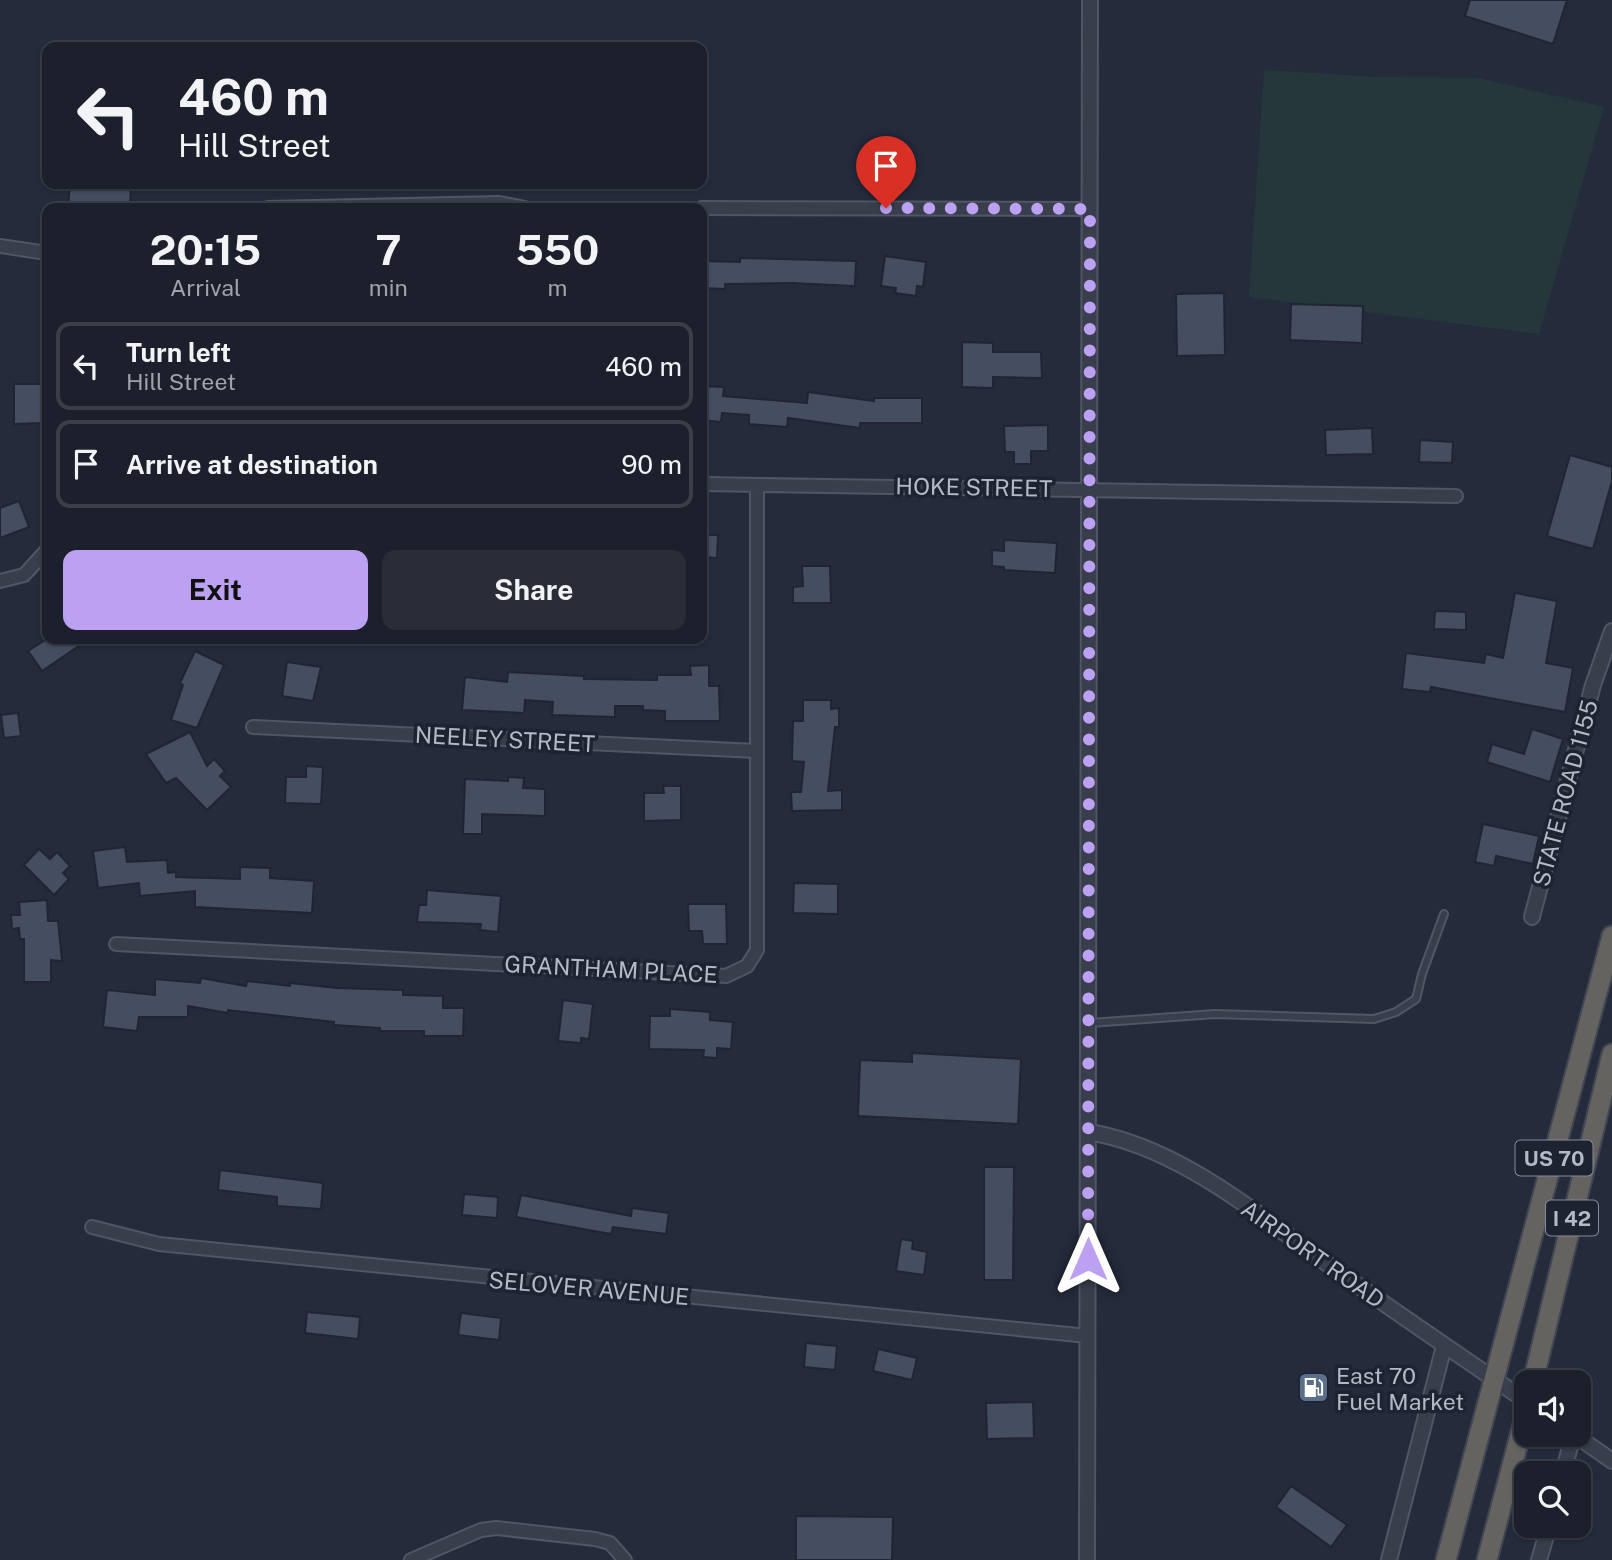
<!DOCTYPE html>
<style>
body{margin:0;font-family:"Public Sans",sans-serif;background:#282d38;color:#f1f3f6;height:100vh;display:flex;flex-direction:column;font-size:26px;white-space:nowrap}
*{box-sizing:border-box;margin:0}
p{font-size:23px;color:#a0a3a9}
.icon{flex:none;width:38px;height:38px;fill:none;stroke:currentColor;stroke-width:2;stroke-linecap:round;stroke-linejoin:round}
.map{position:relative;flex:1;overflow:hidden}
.side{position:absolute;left:42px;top:203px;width:665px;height:441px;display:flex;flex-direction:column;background:#1b202c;border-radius:14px;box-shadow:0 2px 5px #0004,0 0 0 2px #393e48}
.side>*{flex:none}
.top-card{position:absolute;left:42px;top:42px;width:665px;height:147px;border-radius:14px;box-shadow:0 2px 5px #0004,0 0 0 2px #393e48;background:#1b202c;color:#f1f3f6;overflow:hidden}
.buttons{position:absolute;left:1514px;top:1370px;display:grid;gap:14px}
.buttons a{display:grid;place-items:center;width:77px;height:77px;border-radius:14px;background:#1b202c;box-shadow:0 2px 5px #0004,0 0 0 2px #393e48;font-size:35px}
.pin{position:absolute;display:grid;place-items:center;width:60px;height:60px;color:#fff;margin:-72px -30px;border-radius:50% 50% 50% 0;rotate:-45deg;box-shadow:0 0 7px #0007}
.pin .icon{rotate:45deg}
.me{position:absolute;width:77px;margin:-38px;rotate:0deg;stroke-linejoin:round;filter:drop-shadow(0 0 5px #0008)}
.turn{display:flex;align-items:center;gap:24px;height:147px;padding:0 21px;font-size:32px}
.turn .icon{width:91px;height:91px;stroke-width:2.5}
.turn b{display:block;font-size:49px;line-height:60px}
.eta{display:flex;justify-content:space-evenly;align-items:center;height:119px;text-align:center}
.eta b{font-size:42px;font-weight:700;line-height:49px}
.button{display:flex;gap:14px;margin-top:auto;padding:14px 21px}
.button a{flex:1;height:80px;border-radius:14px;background:#bca0f2;color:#111;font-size:28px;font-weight:700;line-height:80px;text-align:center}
.button a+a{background:#282d38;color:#f1f3f6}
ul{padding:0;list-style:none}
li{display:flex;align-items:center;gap:21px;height:88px;margin:0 14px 10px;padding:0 7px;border:4px solid #393e48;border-radius:14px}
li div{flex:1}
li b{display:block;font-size:26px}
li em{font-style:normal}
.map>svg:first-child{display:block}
</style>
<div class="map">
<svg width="1612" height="1560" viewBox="0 0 1612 1560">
<rect width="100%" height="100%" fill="#242b3b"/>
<path fill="#26373c" d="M1264 70 1377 77 1478 78 1604 107 1539 334 1249 297Z"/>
<path fill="#454e60" stroke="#1f2532" stroke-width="2" d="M1470 0H1567L1553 44 1465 16Z
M70 184 131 186 130 204 95 203 94 208H68Z
M885 256 926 262 923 287 917 286 916 296 895 293 896 288 881 286Z
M740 258 856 261 855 286 791 283 725 284V289L702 288V261L740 262Z
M1224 293 1225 355 1177 356 1176 294Z
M1291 304 1363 306 1362 343 1290 340Z
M962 342 993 343V352H1041L1042 378 993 377V388L962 387Z
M14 384H41V423L14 424Z
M702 386 724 387 723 396 807 403 808 392 874 401V398H922V423H860V428L788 418 787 427 749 424V415L722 413 721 422 702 420Z
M1048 425V451H1031V464H1014V452H1005L1004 426Z
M1372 428 1373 454 1326 455 1325 430Z
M1420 440 1453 442 1452 463 1419 462Z
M1570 455 1612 467V481L1593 549 1547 536Z
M19 501 29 527 0 538V508Z
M702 535H718L717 558 702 557Z
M1004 540 1057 543 1055 573 1004 570V567L992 566V550L1004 551Z
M802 566H830L831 603H793V587L803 586Z
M1515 593 1557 601 1546 663 1573 668 1565 712 1431 687 1430 692 1402 689 1406 653 1484 663 1486 654 1503 658Z
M1435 611 1466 612V630L1434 629Z
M47 639H89L42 671 28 651Z
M195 651 224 665 197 728 171 720 183 685 180 683Z
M287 662 321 667 313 701 282 696Z
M709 665V686H719L720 721H665V711L643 710V706H615V717L552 715 553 702 525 700 524 713 462 710 465 677 507 682 508 672 584 676V679L657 680V675H691L690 666Z
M803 700H831V709L839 708V727H835L828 791 842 790V810L792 811 791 792H801L804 762 792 761 793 721H803Z
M18 713 21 736 4 738 1 715Z
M1532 729 1563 739 1550 782 1487 762 1492 744 1524 754Z
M190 732 207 766 214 759 225 771 220 776 231 787 207 810 176 778 166 783 146 754Z
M306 766 323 767 321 804 285 803 286 777H306Z
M508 777 524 778 523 788 545 789V816L482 814V834H463L465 779 508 781Z
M663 786H681V820L644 821V793H664Z
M1483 824 1539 836 1533 864 1496 856 1494 866 1475 862Z
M125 847 127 862 167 860 168 873 176 872V877L240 879V867L270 868V878L314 881 312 913 195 907V891L140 896 139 883 98 888 93 851Z
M39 849 50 859 57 852 70 866 63 873 69 879 54 895 24 865Z
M794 883 838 884V914L793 913Z
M427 890 501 896 498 932 480 930 481 924 417 922 419 905H426Z
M47 900 48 921H58L62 961 51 960V982H24V939H20L19 928 12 929 11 915H20L19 902Z
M688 904H726L727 944H703L702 931H689Z
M201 978 246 986 247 981 290 986V983L337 988 403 990V995L443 996V1008H464L463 1036H424V1031H380V1028L334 1025V1022L228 1010V1013L188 1006V1017H139L137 1031 103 1027 107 990 155 995V979L200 983Z
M563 1000 593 1004 589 1039 581 1038V1043L558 1041Z
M670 1009 710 1012V1020L733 1022 731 1049 717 1048V1058L703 1057 704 1050 649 1049 650 1016H670Z
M912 1053 1021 1059 1018 1124 858 1116 860 1060 912 1062Z
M984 1167H1014L1013 1280H984Z
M220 1170 323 1183 321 1209 277 1206V1197L218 1190Z
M464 1194 498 1197 497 1218 462 1215Z
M521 1195 631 1216 632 1208 669 1213 666 1234 613 1227 611 1234 516 1217Z
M901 1239 913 1241 912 1249 927 1252 924 1275 896 1271Z
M307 1312 360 1317 358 1339 305 1333Z
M461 1313 501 1318 499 1340 458 1335Z
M806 1343 837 1346 835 1370 804 1367Z
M878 1349 917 1358 912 1380 873 1371Z
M1033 1402 1034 1438 987 1439 986 1403Z
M1291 1486 1347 1525 1331 1547 1276 1507Z
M796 1516 893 1517 892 1560H796Z"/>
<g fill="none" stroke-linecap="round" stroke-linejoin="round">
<defs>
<path id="service" d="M1090 1023 1215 1014 1374 1019 1396 1012 1416 999 1422 974 1444 914"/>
<path id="minor" d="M268 208 499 203 525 208
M702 208 1090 209
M0 246 47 253
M702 484 1456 496
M0 581 24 575 47 550
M253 727 757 751
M116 944 726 976 747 966 757 950V485
M92 1227 159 1244 1088 1336
M411 1560 481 1530 496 1528 595 1539 610 1543 625 1560"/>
<path id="tertiary" d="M1532 917 1593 685 1612 631
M1089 1132C1179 1147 1255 1213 1329 1265 1394 1311 1460 1356 1526 1401
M1575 1435 1612 1461
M1563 1474 1573 1435
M1087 1560 1090 0
M1389 1560 1444 1346
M1539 1560 1549 1526"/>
<path id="trunk" d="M1533 1382 1612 1054
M1446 1560 1612 936
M1487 1560 1526 1413"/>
</defs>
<use href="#service" stroke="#505663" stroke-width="10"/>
<use href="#minor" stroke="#505663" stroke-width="16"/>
<use href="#tertiary" stroke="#505663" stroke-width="18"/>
<use href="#trunk" stroke="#404653" stroke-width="23"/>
<use href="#service" stroke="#383e4b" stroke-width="6"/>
<use href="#minor" stroke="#383e4b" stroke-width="12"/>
<use href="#tertiary" stroke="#383e4b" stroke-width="14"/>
<use href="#trunk" stroke="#646360" stroke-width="19"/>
</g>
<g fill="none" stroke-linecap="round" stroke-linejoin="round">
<path stroke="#bca0f2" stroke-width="12" stroke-dasharray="0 21.6" d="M886 208 1090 209 1088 1259"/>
</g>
<defs>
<symbol id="fuel-square" viewBox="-11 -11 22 22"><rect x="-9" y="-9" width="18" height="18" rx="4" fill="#5c6f8a" stroke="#1d2330"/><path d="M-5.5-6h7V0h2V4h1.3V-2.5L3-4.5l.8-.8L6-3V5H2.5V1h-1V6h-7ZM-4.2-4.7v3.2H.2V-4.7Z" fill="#fff"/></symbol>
</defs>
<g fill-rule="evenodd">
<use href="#fuel-square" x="1296" y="1370" width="35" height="35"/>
</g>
<g text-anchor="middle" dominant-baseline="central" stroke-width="7" stroke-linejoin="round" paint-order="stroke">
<g fill="#1d2330" stroke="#868c9a" stroke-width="2">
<rect x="1515.5" y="1140.5" width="77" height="35" rx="5"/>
<rect x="1546" y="1200.5" width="52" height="35" rx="5"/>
</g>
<g font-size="21" font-weight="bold" fill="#b3b9c7">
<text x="1554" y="1158">US 70</text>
<text x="1572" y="1218">I 42</text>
</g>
<g font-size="23" fill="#b3b9c7" stroke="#1d2330">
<text transform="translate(974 487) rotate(1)">HOKE STREET</text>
<text transform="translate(505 739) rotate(3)">NEELEY STREET</text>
<text transform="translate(1565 793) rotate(-75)">STATE ROAD 1155</text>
<text transform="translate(611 969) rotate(3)">GRANTHAM PLACE</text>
<text transform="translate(1313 1254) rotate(35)">AIRPORT ROAD</text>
<text transform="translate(589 1288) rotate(5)">SELOVER AVENUE</text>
</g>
<g font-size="23" fill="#b3b9c7" stroke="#1d2330" text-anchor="start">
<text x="1336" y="1375">East 70<tspan x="1336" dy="26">Fuel Market</tspan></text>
</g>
</g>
</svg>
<div class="buttons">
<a><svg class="icon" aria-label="sound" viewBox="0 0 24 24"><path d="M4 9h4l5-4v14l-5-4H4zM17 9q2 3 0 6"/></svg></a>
<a><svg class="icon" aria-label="search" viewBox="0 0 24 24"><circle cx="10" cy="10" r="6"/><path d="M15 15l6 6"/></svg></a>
</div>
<div class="pin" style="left:886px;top:208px;background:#d93025"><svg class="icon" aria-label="arrive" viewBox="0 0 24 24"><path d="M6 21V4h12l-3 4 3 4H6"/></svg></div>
<svg class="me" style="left:1088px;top:1259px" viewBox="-20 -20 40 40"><path d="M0-17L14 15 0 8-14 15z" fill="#bca0f2" stroke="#fff" stroke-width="4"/></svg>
<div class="top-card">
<div class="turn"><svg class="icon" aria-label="left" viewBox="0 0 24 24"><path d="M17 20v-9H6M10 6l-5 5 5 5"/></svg><div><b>460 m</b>Hill Street</div></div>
</div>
<section class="side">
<div class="eta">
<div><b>20:15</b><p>Arrival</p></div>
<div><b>7</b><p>min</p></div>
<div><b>550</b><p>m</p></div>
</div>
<ul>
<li><svg class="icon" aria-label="left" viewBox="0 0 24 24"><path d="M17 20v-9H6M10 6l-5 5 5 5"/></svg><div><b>Turn left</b><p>Hill Street</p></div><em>460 m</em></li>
<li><svg class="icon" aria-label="arrive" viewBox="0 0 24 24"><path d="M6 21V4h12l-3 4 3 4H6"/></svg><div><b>Arrive at destination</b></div><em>90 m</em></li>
</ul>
<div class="button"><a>Exit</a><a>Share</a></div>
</section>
</div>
